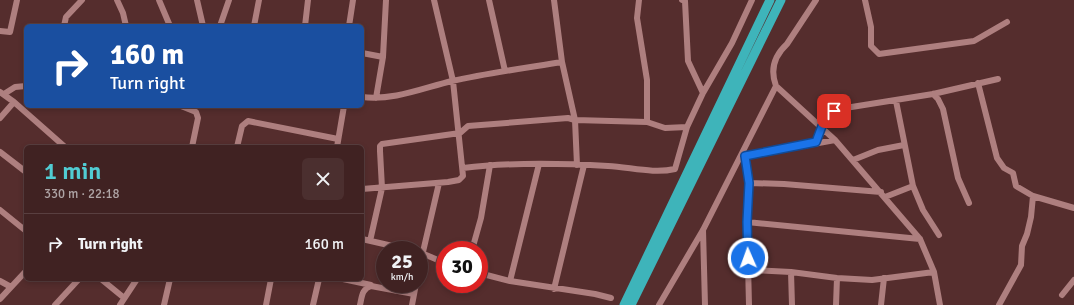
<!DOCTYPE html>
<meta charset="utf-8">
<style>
body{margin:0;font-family:Signika,sans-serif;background:#4b2f2f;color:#f1f3f6;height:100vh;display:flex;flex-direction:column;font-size:15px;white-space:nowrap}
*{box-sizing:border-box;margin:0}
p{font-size:13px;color:#aea4a5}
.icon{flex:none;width:22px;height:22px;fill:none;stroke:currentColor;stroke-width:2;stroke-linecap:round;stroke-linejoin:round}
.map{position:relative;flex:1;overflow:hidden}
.drawer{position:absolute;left:24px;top:145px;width:340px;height:136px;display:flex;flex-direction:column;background:#402222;border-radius:6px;box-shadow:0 2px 6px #0003,0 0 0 1px #593f40}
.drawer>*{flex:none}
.hud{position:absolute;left:24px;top:24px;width:340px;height:84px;border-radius:6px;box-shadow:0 2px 6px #0003,0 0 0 1px #593f40;background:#1a4fa0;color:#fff;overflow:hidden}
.speed{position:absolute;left:376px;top:241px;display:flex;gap:8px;font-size:20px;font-weight:700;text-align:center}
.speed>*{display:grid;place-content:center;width:52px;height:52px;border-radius:50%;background:#402222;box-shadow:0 2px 6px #0003,0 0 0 1px #593f40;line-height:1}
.speed small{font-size:10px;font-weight:400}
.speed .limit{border:6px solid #d22;background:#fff;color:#111}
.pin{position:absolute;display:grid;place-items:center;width:34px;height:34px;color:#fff;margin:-17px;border-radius:8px;box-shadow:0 2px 6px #0006}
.me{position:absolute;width:44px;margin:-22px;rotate:358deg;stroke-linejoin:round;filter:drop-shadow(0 0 3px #0008)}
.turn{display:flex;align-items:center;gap:14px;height:84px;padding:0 20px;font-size:18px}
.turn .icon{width:52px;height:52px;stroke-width:2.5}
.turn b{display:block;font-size:28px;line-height:34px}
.round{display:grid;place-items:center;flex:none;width:42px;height:42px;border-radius:6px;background:#4b2f2f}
.overview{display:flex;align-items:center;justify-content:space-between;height:68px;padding:0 20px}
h1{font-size:24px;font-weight:600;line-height:30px;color:#51ccd3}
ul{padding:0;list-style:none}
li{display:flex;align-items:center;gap:12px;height:60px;padding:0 20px;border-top:1px solid #593f40}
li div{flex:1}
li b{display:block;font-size:15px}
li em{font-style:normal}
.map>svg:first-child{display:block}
</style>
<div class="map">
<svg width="1074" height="305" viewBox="0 0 1074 305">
<rect width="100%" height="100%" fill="#552d2d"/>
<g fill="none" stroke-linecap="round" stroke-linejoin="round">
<path stroke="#ae7f7f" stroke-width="6" d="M117 0 123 13 126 26
M159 0 170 26
M197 0 203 26
M489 0 505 71
M554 0 562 62 575 120 577 165
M682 0 685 1 688 61 703 93
M865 0 871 27V46L879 54 974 41 1007 22
M64 26 66 17 82 0
M220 26 229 0
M254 26 259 0
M305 26 308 0
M349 26 353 0
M0 31 10 32 17 0
M362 53 383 57
M978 83 997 158 1004 168 1013 173 1016 186 1033 196 1074 208
M776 86 835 140 920 239 934 272 940 305
M0 92 14 102 65 147
M4 94 15 87 26 86
M933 94 938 99 943 109 958 178 969 203
M362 97C393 101 423 88 452 81 488 73 525 68 562 62
M376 98 383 57 386 0
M896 101 913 186 923 210 939 235
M181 106 196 112 198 118 192 147
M0 118 14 102
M647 122 665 128 687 127
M816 142C825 131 824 115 839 109L933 94 998 79
M237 147 242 126 248 121 338 139
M337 147 344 106
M0 152 26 172
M745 156 749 183 747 222 749 305
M743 157 835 140
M853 160 878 150 904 145
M463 168C511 162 560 163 608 166 630 167 653 174 675 169L687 127 703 93 732 43 752 0
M749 183 784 184 881 192
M362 189 448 182 459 180 463 176 453 81 434 0
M885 197 913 186
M0 210 26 231
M747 222 920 239
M703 230 705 305
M362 239 410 250
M370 241 382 188 380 151V146L382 144 460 133 468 126 568 118 575 120 647 122V80L637 18 639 0
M472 250 481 218 490 165
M419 252 445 263
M419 269 439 183
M749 270 791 272 837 278 872 280 934 272
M791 272 792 305
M479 273 510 281 595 294 611 298
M101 279 123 297
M343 279 371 285
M0 281 11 287
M510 281 539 164
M554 289 584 165
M1062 295 1074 280
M0 299 26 271
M55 305 79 279
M120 305 137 279
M164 305 170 279
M266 305 271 279
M313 305 319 279
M360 305C362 296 362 289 371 286L414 294
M412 305 416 284
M659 305 703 230 776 86C770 70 774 56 787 44L816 0
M836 305 837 278
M881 305 884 278
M999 305 1021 265 1022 246 1027 234 1031 217 1033 196"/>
<path stroke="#3eb4ba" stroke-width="9" d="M624 305 770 0
M631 305 781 0"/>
</g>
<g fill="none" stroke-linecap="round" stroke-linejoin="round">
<defs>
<path id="route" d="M748 258 747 222 749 183 745 156 816 142 822 126 834 111"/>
</defs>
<use href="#route" stroke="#114b97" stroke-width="10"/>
<use href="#route" stroke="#1a73e8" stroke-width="7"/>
</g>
</svg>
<div class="speed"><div>25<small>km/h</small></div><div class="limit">30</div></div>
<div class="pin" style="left:834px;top:111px;background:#d93025"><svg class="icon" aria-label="arrive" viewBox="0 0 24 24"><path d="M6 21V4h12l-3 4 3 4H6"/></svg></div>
<svg class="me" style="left:748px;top:258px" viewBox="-20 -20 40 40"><circle r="17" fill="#1a73e8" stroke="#fff" stroke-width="3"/><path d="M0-11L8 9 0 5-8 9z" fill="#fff"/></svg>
<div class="hud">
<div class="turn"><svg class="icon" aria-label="right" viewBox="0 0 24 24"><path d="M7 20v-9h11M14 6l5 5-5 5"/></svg><div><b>160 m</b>Turn right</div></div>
</div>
<section class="drawer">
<div class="overview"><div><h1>1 min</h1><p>330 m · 22:18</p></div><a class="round"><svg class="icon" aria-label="close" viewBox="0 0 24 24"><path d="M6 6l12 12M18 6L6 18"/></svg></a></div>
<ul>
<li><svg class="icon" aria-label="right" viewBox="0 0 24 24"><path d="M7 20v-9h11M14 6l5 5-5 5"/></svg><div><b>Turn right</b></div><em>160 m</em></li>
</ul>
</section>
</div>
